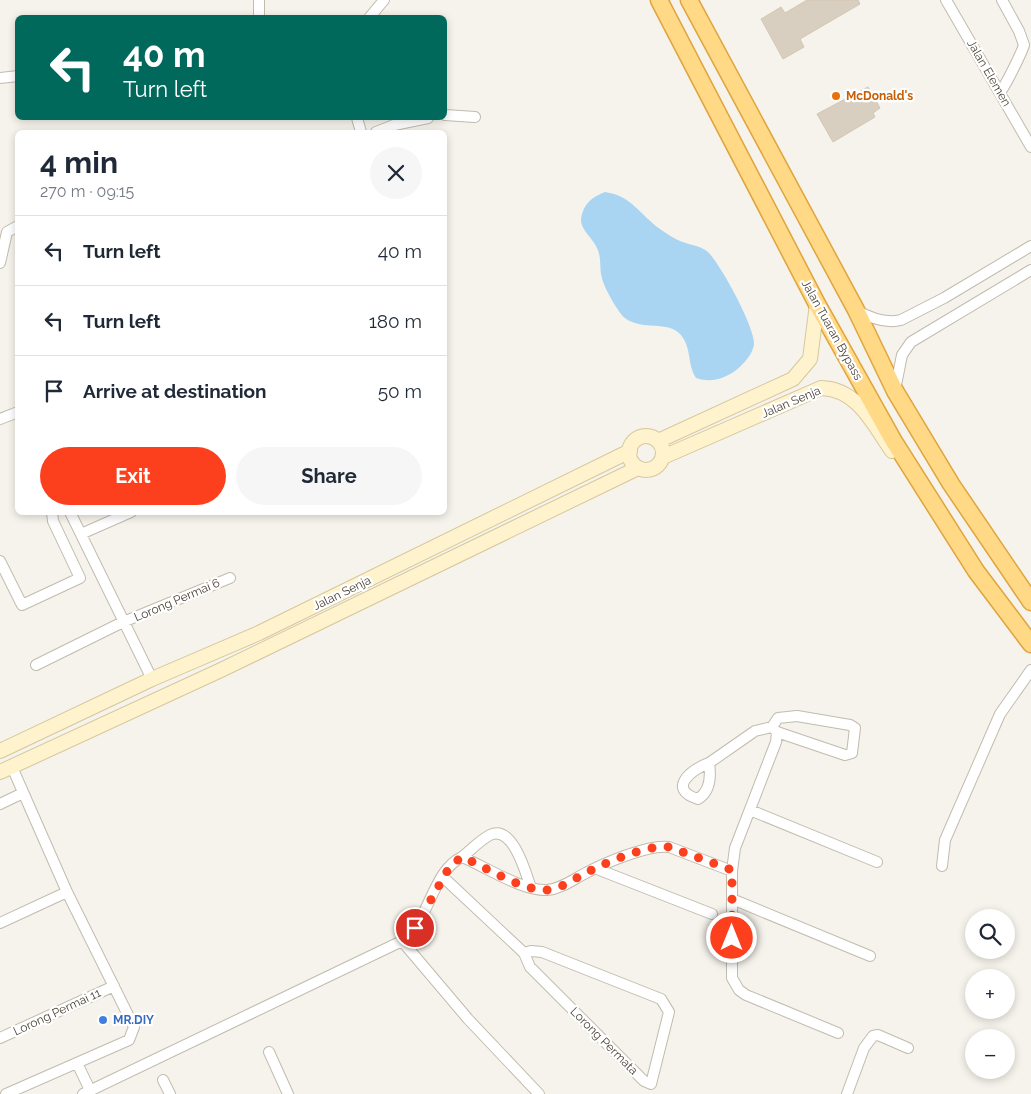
<!DOCTYPE html>
<meta charset="utf-8">
<style>
body{margin:0;font-family:Raleway,sans-serif;background:#f6f6f7;color:#1f2937;height:100vh;display:flex;flex-direction:column;font-size:19px;white-space:nowrap}
*{box-sizing:border-box;margin:0}
p{font-size:16px;color:#747a83}
.icon{flex:none;width:28px;height:28px;fill:none;stroke:currentColor;stroke-width:2;stroke-linecap:round;stroke-linejoin:round}
.map{position:relative;flex:1;overflow:hidden}
.drawer{position:absolute;left:15px;top:130px;width:432px;height:385px;display:flex;flex-direction:column;background:#fff;border-radius:8px;box-shadow:0 2px 8px #0003}
.drawer>*{flex:none}
.guide{position:absolute;left:15px;top:15px;width:432px;height:105px;border-radius:8px;box-shadow:0 2px 8px #0003;background:#00695c;color:#fff;overflow:hidden}
.fabs{position:absolute;left:965px;top:909px;display:grid;gap:10px}
.fabs a{display:grid;place-items:center;width:50px;height:50px;border-radius:50%;background:#fff;box-shadow:0 2px 8px #0003;font-size:25px}
.pin{position:absolute;display:grid;place-items:center;width:42px;height:42px;color:#fff;margin:-21px;border:2px solid #fff;border-radius:50%;box-shadow:0 1px 5px #0007}
.me{position:absolute;width:55px;margin:-28px;rotate:0deg;stroke-linejoin:round;filter:drop-shadow(0 0 4px #0008)}
.turn{display:flex;align-items:center;gap:18px;height:105px;padding:0 25px;font-size:22px}
.turn .icon{width:65px;height:65px;stroke-width:2.5}
.turn b{display:block;font-size:35px;line-height:42px}
.round{display:grid;place-items:center;flex:none;width:52px;height:52px;border-radius:26px;background:#f6f6f7}
.overview{display:flex;align-items:center;justify-content:space-between;height:85px;padding:0 25px}
h1{font-size:30px;font-weight:700;line-height:38px}
.button{display:flex;gap:10px;margin-top:auto;padding:10px 25px}
.button a{flex:1;height:58px;border-radius:30px;background:#fc3f1d;color:#fff;font-size:20px;font-weight:700;line-height:58px;text-align:center}
.button a+a{background:#f6f6f7;color:#1f2937}
ul{padding:0;list-style:none}
li{display:flex;align-items:center;gap:15px;height:70px;padding:0 25px;border-top:1px solid #e0e1e3}
li div{flex:1}
li b{display:block;font-size:19px}
li em{font-style:normal}
.map>svg:first-child{display:block}
</style>
<div class="map">
<svg width="1031" height="1094" viewBox="0 0 1031 1094">
<rect width="100%" height="100%" fill="#f6f3ec"/>
<path fill="#a9d4f2" d="M605 192C632 196 639 214 660 229 666 233 673 238 680 241 689 245 700 245 708 252 721 265 754 326 754 343 754 353 743 365 735 371 723 379 711 383 696 378 687 364 692 349 681 335 669 320 641 331 625 318 619 314 603 286 602 278 599 268 602 258 597 248 593 238 581 231 581 219 583 204 592 197 605 192Z"/>
<path fill="#d8cfc1" stroke="#d3c7b4" d="M807 0H858L860 4 800 39 804 47 783 59 761 19 781 7 785 13Z
M868 87 880 108 873 113 875 117 833 142 817 114Z"/>
<g fill="none" stroke-linecap="round" stroke-linejoin="round">
<defs>
<path id="minor" d="M259 0V18
M946 0 1031 147
M369 18 384 0
M0 78 18 76
M1000 92C1005 87 1022 52 1024 45L1019 31 1002 0
M445 115 475 117
M357 118 361 132
M376 132 394 125 428 118
M0 263 7 232 18 226
M856 310C870 318 885 324 901 320L944 298 1031 246
M895 390 902 355 911 342 1031 270
M0 419 18 412
M70 512 152 679
M81 534 131 512
M0 561 22 605 80 578 53 521 52 512
M36 665 123 622 230 578
M777 732 776 742 735 848 732 871V978L739 990 746 995 838 1033
M709 763 755 731 772 727 777 732 845 755 852 753 855 728 850 725 797 716 778 718 772 727
M709 763C711 776 711 791 698 799 666 789 692 769 709 763Z
M0 804 23 793
M750 810 877 862
M462 857C471 850 480 840 490 835 513 824 526 874 531 888
M942 866 945 840 1000 714 1031 670
M597 869 712 914
M443 877 524 953 530 967 644 1081 651 1084 669 1012 661 999 542 952 531 951 524 953
M732 899 870 956
M0 923 67 892
M402 941 468 1019 539 1094
M0 1038 114 986
M269 1052 288 1094
M77 1063 90 1090
M163 1080 170 1094
M6 1094 129 1040 134 1027 67 892 12 767
M83 1094 402 941C430 921 432 871 462 857 486 867 522 891 547 890 560 889 571 881 582 875 602 864 648 844 669 847L732 871
M847 1094 864 1048 873 1036 878 1035 908 1048"/>
<path id="secondary" d="M629 453a17 17 0 1 1 34 0a17 17 0 1 1-34 0Z
M658 441 793 379 810 359 817 304
M663 457 821 388C858 389 873 424 892 451
M0 751 152 679 259 633 630 451
M0 772 221 670 638 468"/>
<path id="trunk" d="M659 0 817 304 893 440 976 571 1031 644
M689 0 856 310 895 391 951 484 1031 602"/>
</defs>
<use href="#minor" stroke="#c2bbae" stroke-width="12"/>
<use href="#secondary" stroke="#d6c79b" stroke-width="16"/>
<use href="#trunk" stroke="#e0a43c" stroke-width="19"/>
<use href="#minor" stroke="#fff" stroke-width="10"/>
<use href="#secondary" stroke="#fff3cd" stroke-width="14"/>
<use href="#trunk" stroke="#ffd985" stroke-width="16"/>
</g>
<g fill="none" stroke-linecap="round" stroke-linejoin="round">
<path stroke="#fc3f1d" stroke-width="9" stroke-dasharray="0 16.2" d="M415 928 450 866 462 857C486 867 522 891 547 890 560 889 571 881 582 875 602 864 648 844 669 847L732 870V938"/>
</g>
<circle fill="#e8710a" stroke="#fff" stroke-width="2" cx="836" cy="96" r="5"/>
<circle fill="#3f7fe0" stroke="#fff" stroke-width="2" cx="103" cy="1020" r="5"/>
<g text-anchor="middle" dominant-baseline="central" stroke-width="4.5" stroke-linejoin="round" paint-order="stroke">
<g font-size="12" fill="#4b4439" stroke="#fff">
<text transform="translate(989 73) rotate(60)">Jalan Elemen</text>
<text transform="translate(832 330) rotate(61)">Jalan Tuaran Bypass</text>
<text transform="translate(791 402) rotate(-23)">Jalan Senja</text>
<text transform="translate(342 593) rotate(-26)">Jalan Senja</text>
<text transform="translate(177 600) rotate(-23)">Lorong Permai 6</text>
<text transform="translate(57 1012) rotate(-25)">Lorong Permai 11</text>
<text transform="translate(604 1041) rotate(45)">Lorong Permata</text>
</g>
<g font-size="12" font-weight="bold" fill="#c56008" stroke="#fff" text-anchor="start">
<text x="846" y="96">McDonald's</text>
</g>
<g font-size="12" font-weight="bold" fill="#366cbe" stroke="#fff" text-anchor="start">
<text x="113" y="1020">MR.DIY</text>
</g>
</g>
</svg>
<div class="fabs">
<a><svg class="icon" aria-label="search" viewBox="0 0 24 24"><circle cx="10" cy="10" r="6"/><path d="M15 15l6 6"/></svg></a>
<a>+</a>
<a>−</a>
</div>
<div class="pin" style="left:415px;top:928px;background:#d93025"><svg class="icon" aria-label="arrive" viewBox="0 0 24 24"><path d="M6 21V4h12l-3 4 3 4H6"/></svg></div>
<svg class="me" style="left:732px;top:938px" viewBox="-20 -20 40 40"><circle r="17" fill="#fc3f1d" stroke="#fff" stroke-width="3"/><path d="M0-11L8 9 0 5-8 9z" fill="#fff"/></svg>
<div class="guide">
<div class="turn"><svg class="icon" aria-label="left" viewBox="0 0 24 24"><path d="M17 20v-9H6M10 6l-5 5 5 5"/></svg><div><b>40 m</b>Turn left</div></div>
</div>
<section class="drawer">
<div class="overview"><div><h1>4 min</h1><p>270 m · 09:15</p></div><a class="round"><svg class="icon" aria-label="close" viewBox="0 0 24 24"><path d="M6 6l12 12M18 6L6 18"/></svg></a></div>
<ul>
<li><svg class="icon" aria-label="left" viewBox="0 0 24 24"><path d="M17 20v-9H6M10 6l-5 5 5 5"/></svg><div><b>Turn left</b></div><em>40 m</em></li>
<li><svg class="icon" aria-label="left" viewBox="0 0 24 24"><path d="M17 20v-9H6M10 6l-5 5 5 5"/></svg><div><b>Turn left</b></div><em>180 m</em></li>
<li><svg class="icon" aria-label="arrive" viewBox="0 0 24 24"><path d="M6 21V4h12l-3 4 3 4H6"/></svg><div><b>Arrive at destination</b></div><em>50 m</em></li>
</ul>
<div class="button"><a>Exit</a><a>Share</a></div>
</section>
</div>
